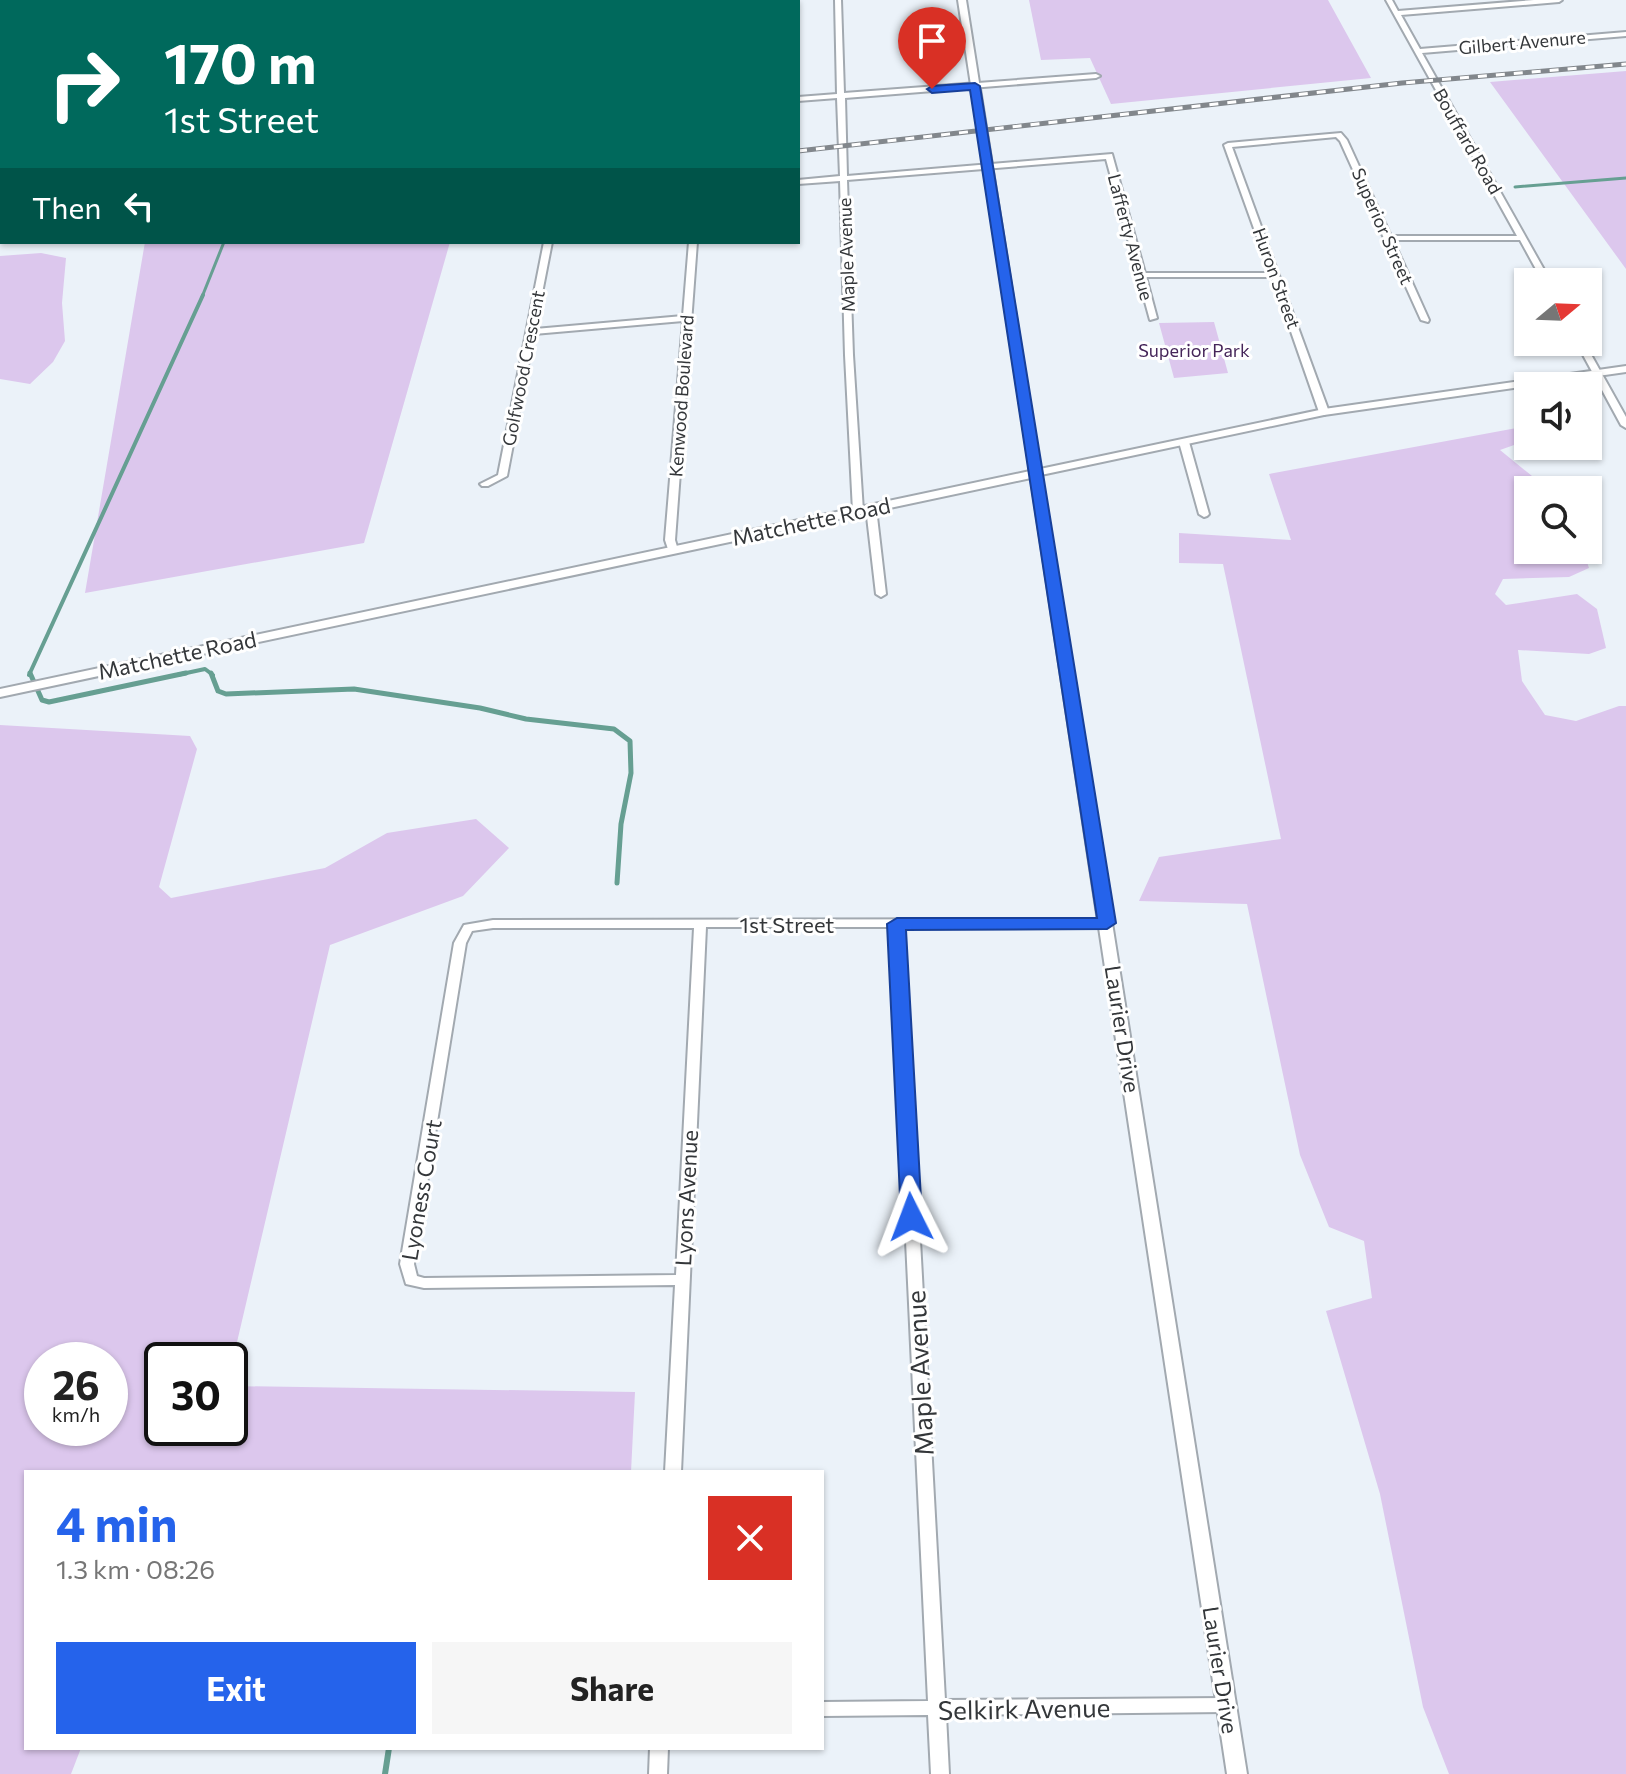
<!DOCTYPE html>
<meta charset="utf-8">
<style>
body{margin:0;font-family:Commissioner,sans-serif;background:#f6f6f6;color:#222;height:100vh;display:flex;flex-direction:column;font-size:30px;white-space:nowrap}
*{box-sizing:border-box;margin:0}
p{font-size:26px;color:#767676}
.icon{flex:none;width:44px;height:44px;fill:none;stroke:currentColor;stroke-width:2;stroke-linecap:round;stroke-linejoin:round}
.map{position:relative;flex:1;overflow:hidden}
.drawer{position:absolute;left:24px;top:1470px;width:800px;height:280px;display:flex;flex-direction:column;background:#fff;border-radius:0px;box-shadow:0 2px 6px #0004}
.drawer>*{flex:none}
.top-card{position:absolute;left:0px;top:0px;width:800px;height:244px;box-shadow:0 2px 6px #0004;background:#00695c;color:#fff;overflow:hidden}
.needle{width:52px;rotate:71deg}
.fabs{position:absolute;left:1514px;top:268px;display:grid;gap:16px}
.fabs a{display:grid;place-items:center;width:88px;height:88px;border-radius:0px;background:#fff;box-shadow:0 2px 6px #0004;font-size:40px}
.speed{position:absolute;left:24px;top:1342px;display:flex;gap:16px;font-size:40px;font-weight:700;text-align:center}
.speed>*{display:grid;place-content:center;width:104px;height:104px;border-radius:50%;background:#fff;box-shadow:0 2px 6px #0004;line-height:1}
.speed small{font-size:20px;font-weight:400}
.speed .limit{border:4px solid #111;border-radius:12px;background:#fff;color:#111}
.pin{position:absolute;display:grid;place-items:center;width:68px;height:68px;color:#fff;margin:-82px -34px;border-radius:50% 50% 50% 0;rotate:-45deg;box-shadow:0 0 8px #0007}
.pin .icon{rotate:45deg}
.me{position:absolute;width:88px;margin:-44px;rotate:357deg;stroke-linejoin:round;filter:drop-shadow(0 0 6px #0008)}
.turn{display:flex;align-items:center;gap:28px;height:168px;padding:0 32px;font-size:36px}
.turn .icon{width:104px;height:104px;stroke-width:2.5}
.turn b{display:block;font-size:56px;line-height:68px}
.then{display:flex;align-items:center;height:76px;padding:0 32px;background:#0003;gap:16px;font-size:30px}
.round{display:grid;place-items:center;flex:none;width:84px;height:84px;border-radius:0px;background:#f6f6f6}
.summary{display:flex;align-items:center;justify-content:space-between;height:136px;padding:0 32px}
h1{font-size:48px;font-weight:700;line-height:60px;color:#2563eb}
.primary-button{display:flex;gap:16px;margin-top:auto;padding:16px 32px}
.primary-button a{flex:1;height:92px;border-radius:0px;background:#2563eb;color:#fff;font-size:32px;font-weight:700;line-height:92px;text-align:center}
.primary-button a+a{background:#f6f6f6;color:#222}
.map>svg:first-child{display:block}
</style>
<div class="map">
<svg width="1626" height="1774" viewBox="0 0 1626 1774">
<rect width="100%" height="100%" fill="#ebf2f9"/>
<path fill="#dcc7ed" fill-rule="evenodd" d="M1029 0H1328L1371 78 1111 104 1090 58 1041 60Z
M1626 71V269L1490 82Z
M145 242H450L364 543 85 593Z
M41 253 66 258 62 303 65 341 53 362 30 384 0 379V256Z
M1214 322 1228 373 1174 378 1159 323Z
M1528 426V440L1500 450 1532 476 1528 490V550H1583L1589 568 1569 577 1503 579 1495 594 1506 605 1577 594 1597 609 1606 648 1589 654 1518 650 1522 681 1545 715 1576 721 1619 706H1626V1774H1449L1423 1707 1380 1494 1326 1311 1372 1298 1364 1241 1329 1227 1300 1155 1247 904 1139 901 1159 857 1281 839 1223 564 1179 563V533L1291 540 1269 474Z
M0 725 190 736 197 749 159 887 171 898 325 868 387 833 476 819 509 848 463 896 330 945 230 1372V1360H162V1428H230V1386L635 1392 631 1472H26V1748H81L71 1774H0ZM42 1360H110V1428H42Z"/>
<g fill="none" stroke-linecap="round" stroke-linejoin="round">
<path stroke="#669f92" stroke-width="3" d="M1515 187 1626 178
M202 297 224 242"/>
<path stroke="#669f92" stroke-width="4" d="M29 675 203 295
M177 675 205 669 213 675"/>
<path stroke="#669f92" stroke-width="5" d="M30 673 42 700 49 702 186 673
M211 673 218 691 226 694 354 689 480 708 526 719 614 729 630 741 631 773 621 824 617 883"/>
<path stroke="#669f92" stroke-width="6" d="M385 1774 389 1748"/>
<defs>
<path id="minor" d="M484 0H490L489 2H483Z
M549 0H580L577 2H546Z
M591 0H597L596 2H590Z
M712 0H718V2H712Z
M835 0H841L844 93 1096 74 1100 76 1096 78 845 98 847 176 1112 154 1145 273H1270L1224 145 1228 143 1341 133 1347 140 1391 236H1517L1386 0H1392L1398 11 1534 0H1562L1559 2 1401 15 1420 49 1626 32V36L1422 53 1551 282H1543L1520 240H1393L1429 320 1428 322 1421 320 1340 141 1336 137 1232 147 1329 412 1324 415 1319 412 1272 277H1146L1157 318 1150 320 1106 159 847 180 853 355 863 511 858 514 853 511 845 355 840 181 798 184V180L840 176 837 98 798 101V97L837 94Z
M544 242H552L535 329 683 316 689 242H697L675 540 678 550 677 552H669L665 540 683 321 534 334 507 476 488 486H482L480 484 498 475Z
M1576 342H1584L1626 417V428L1621 425Z
M1184 439 1189 442 1209 514 1207 516 1204 517 1199 514 1179 442Z
M871 505 876 508 886 594 881 597 876 594 866 508Z
M1107 919 1113 923 1111 926 903 927 945 1700 1226 1698 1232 1700 1235 1705 1232 1710 1226 1712 946 1715 949 1774H931L928 1715 822 1716V1702L928 1701 891 927H706L681 1472H665L675 1285 424 1288 406 1284 400 1264 454 943 464 925 493 920ZM493 928H694L676 1275 424 1278 417 1276 414 1264 466 943 472 931Z
M650 1748H668L667 1774H649Z"/>
<path id="tertiary" d="M958 0H966L1040 469 1324 409 1626 366V372L1324 415 1041 475 1247 1774H1227L1031 478 0 697V689L1030 471Z"/>
</defs>
<use href="#minor" stroke="#a2a9b0" stroke-width="4"/>
<use href="#tertiary" stroke="#a2a9b0" stroke-width="4"/>
<use href="#minor" fill="#fff" fill-rule="evenodd"/>
<use href="#tertiary" fill="#fff" fill-rule="evenodd"/>
<defs>
<path id="rail" d="M798 151 1402 83 1626 64"/>
</defs>
<use href="#rail" stroke="#82878c" stroke-width="5"/>
<use href="#rail" stroke="#fff" stroke-width="3" stroke-dasharray="9" stroke-linecap="butt"/>
</g>
<path fill="#2563eb" stroke="#184099" stroke-width="2" d="M975 83 980 86 1116 923 1107 929 906 930 922 1217 919 1222H904L901 1217 887 924 897 918H1097L970 90 932 93 927 89 932 86Z"/>
<g text-anchor="middle" dominant-baseline="central" stroke-width="6" stroke-linejoin="round" paint-order="stroke">
<g font-size="18" fill="#34373a" stroke="#fff">
<text transform="translate(1522 42) rotate(-5)">Gilbert Avenure</text>
<text transform="translate(1468 141) rotate(60)">Bouffard Road</text>
<text transform="translate(1383 226) rotate(66)">Superior Street</text>
<text transform="translate(1131 237) rotate(75)">Lafferty Avenue</text>
<text transform="translate(846 255) rotate(-92)">Maple Avenue</text>
<text transform="translate(1277 278) rotate(70)">Huron Street</text>
<text transform="translate(523 368) rotate(-79)">Golfwood Crescent</text>
<text transform="translate(681 396) rotate(-86)">Kenwood Boulevard</text>
</g>
<g font-size="18" fill="#452559" stroke="#fff">
<text x="1194" y="350">Superior Park</text>
</g>
<g font-size="22" fill="#34373a" stroke="#fff">
<text transform="translate(811 521) rotate(-12)">Matchette Road</text>
<text transform="translate(177 655) rotate(-12)">Matchette Road</text>
<text x="787" y="924">1st Street</text>
<text transform="translate(1123 1029) rotate(81)">Laurier Drive</text>
<text transform="translate(421 1190) rotate(-80)">Lyoness Court</text>
<text transform="translate(686 1198) rotate(-87)">Lyons Avenue</text>
<text transform="translate(1221 1670) rotate(81)">Laurier Drive</text>
</g>
<g font-size="26" fill="#34373a" stroke="#fff">
<text transform="translate(919 1373) rotate(-93)">Maple Avenue</text>
<text transform="translate(1024 1708) rotate(-1)">Selkirk Avenue</text>
</g>
</g>
</svg>
<div class="fabs">
<a><svg class="needle" viewBox="-14 -14 28 28"><path d="M0-13l5 13h-10z" fill="#e53935"/><path d="M0 13l5-13h-10z" fill="#767676"/></svg></a>
<a><svg class="icon" aria-label="sound" viewBox="0 0 24 24"><path d="M4 9h4l5-4v14l-5-4H4zM17 9q2 3 0 6"/></svg></a>
<a><svg class="icon" aria-label="search" viewBox="0 0 24 24"><circle cx="10" cy="10" r="6"/><path d="M15 15l6 6"/></svg></a>
</div>
<div class="speed"><div>26<small>km/h</small></div><div class="limit">30</div></div>
<div class="pin" style="left:932px;top:89px;background:#d93025"><svg class="icon" aria-label="arrive" viewBox="0 0 24 24"><path d="M6 21V4h12l-3 4 3 4H6"/></svg></div>
<svg class="me" style="left:911px;top:1217px" viewBox="-20 -20 40 40"><path d="M0-17L14 15 0 8-14 15z" fill="#2563eb" stroke="#fff" stroke-width="4"/></svg>
<div class="top-card">
<div class="turn"><svg class="icon" aria-label="right" viewBox="0 0 24 24"><path d="M7 20v-9h11M14 6l5 5-5 5"/></svg><div><b>170 m</b>1st Street</div></div>
<div class="then">Then<svg class="icon" aria-label="left" viewBox="0 0 24 24"><path d="M17 20v-9H6M10 6l-5 5 5 5"/></svg></div>
</div>
<section class="drawer">
<div class="summary"><div><h1>4 min</h1><p>1.3 km · 08:26</p></div><a class="round" style="background:#d93025;color:#fff"><svg class="icon" aria-label="close" viewBox="0 0 24 24"><path d="M6 6l12 12M18 6L6 18"/></svg></a></div>
<div class="primary-button"><a>Exit</a><a>Share</a></div>
</section>
</div>
